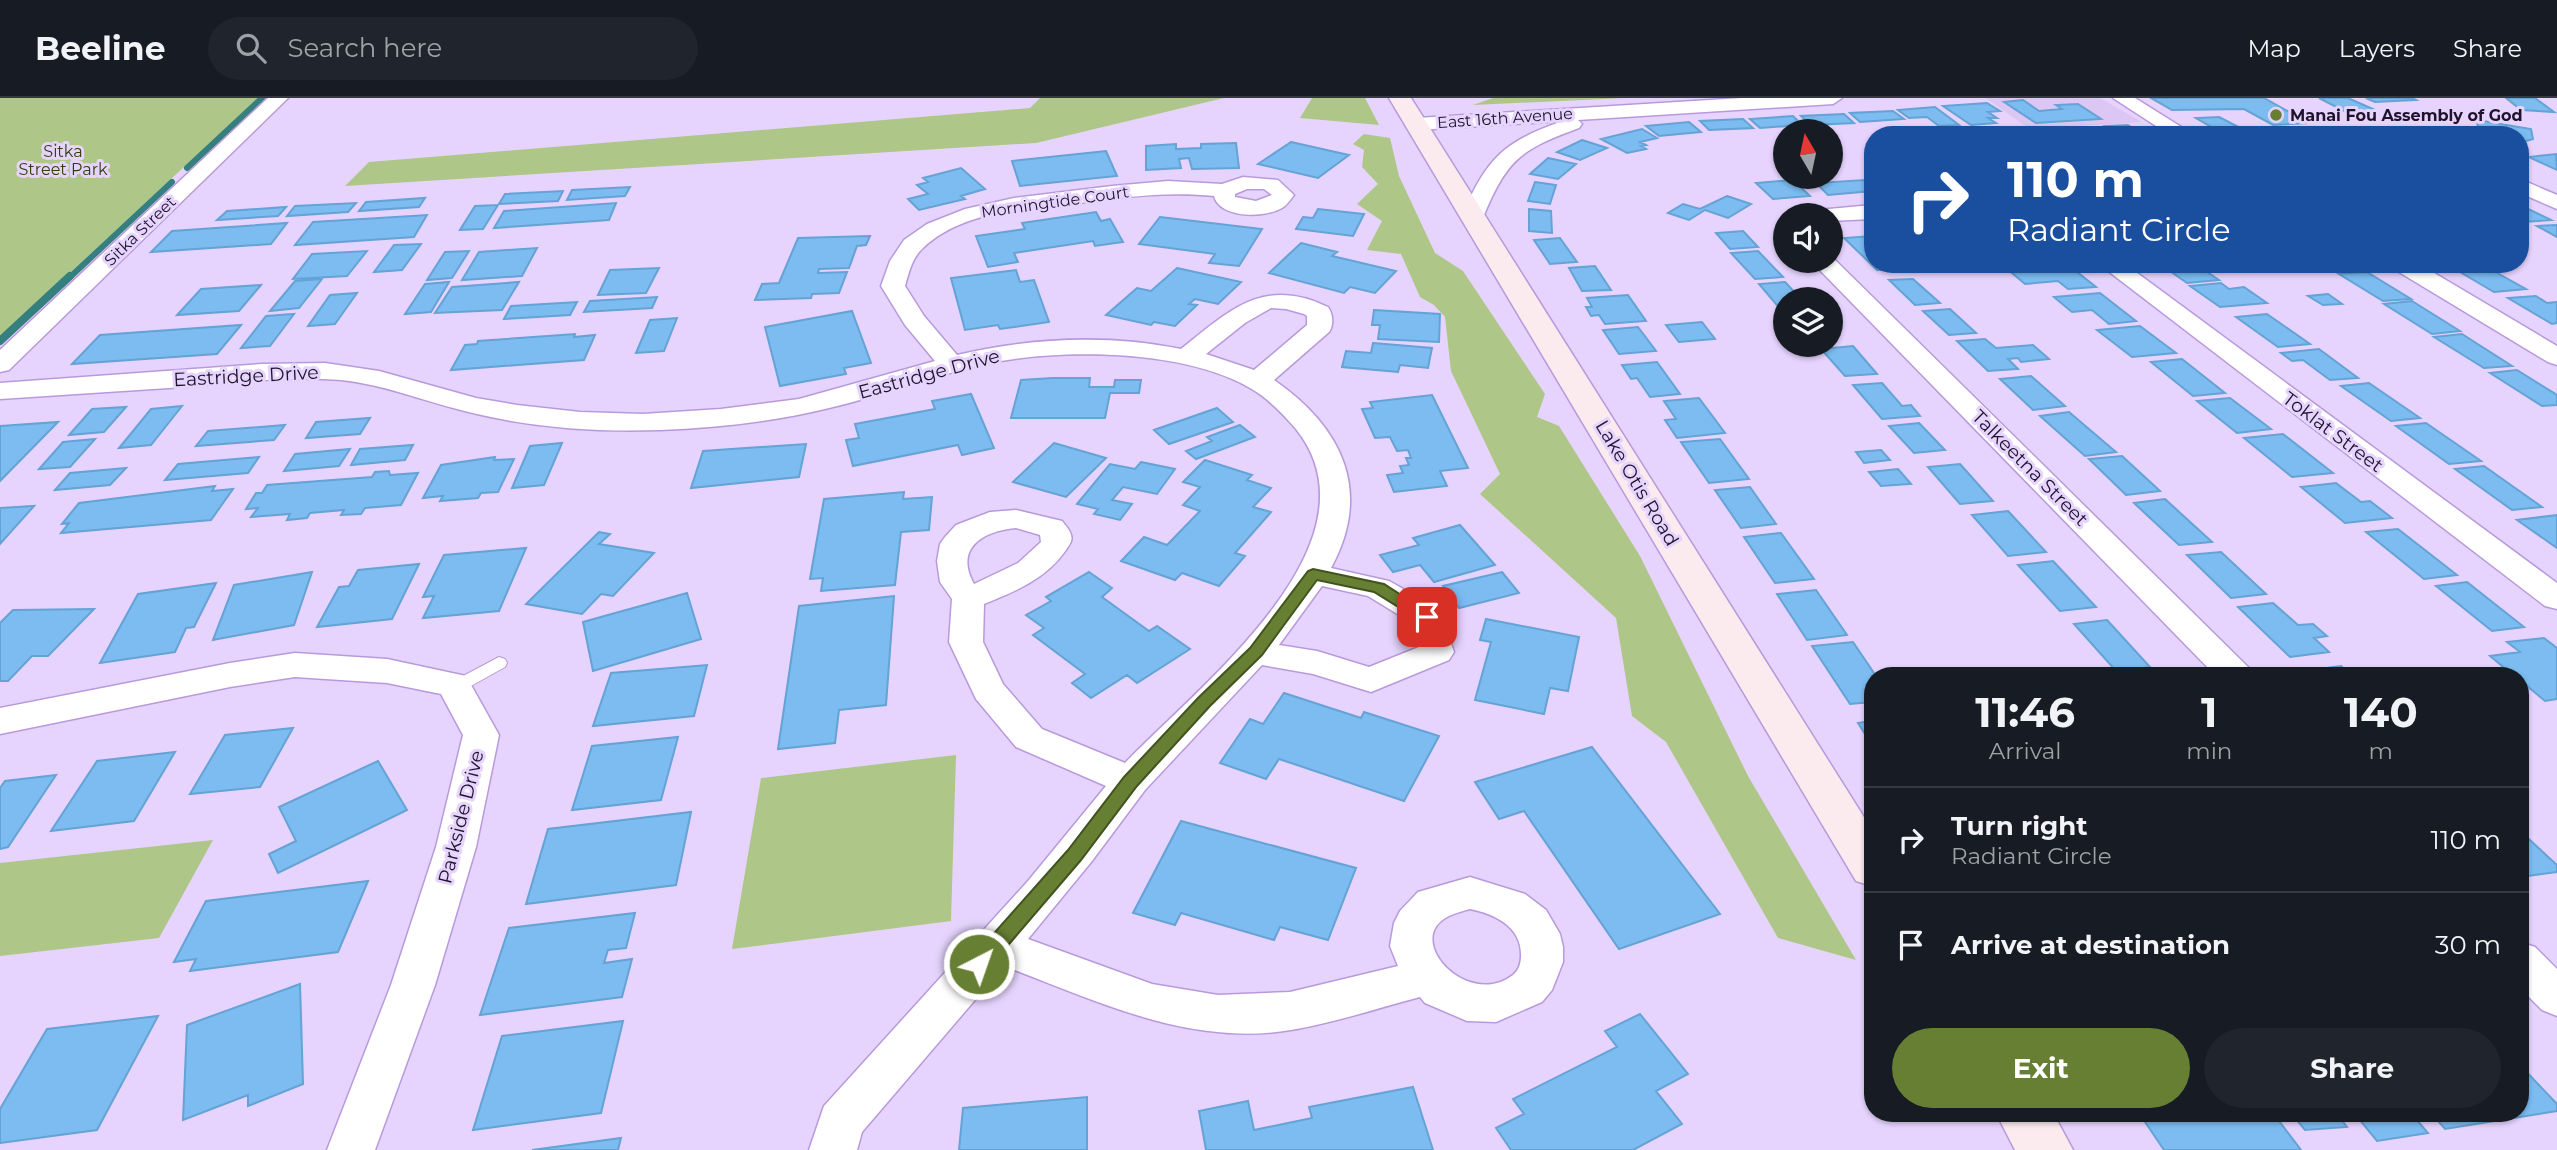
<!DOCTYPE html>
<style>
body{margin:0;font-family:Montserrat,sans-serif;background:#20242c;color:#f1f3f6;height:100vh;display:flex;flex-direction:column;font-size:26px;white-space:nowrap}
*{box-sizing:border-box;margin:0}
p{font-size:23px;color:#9ea1a6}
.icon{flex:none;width:38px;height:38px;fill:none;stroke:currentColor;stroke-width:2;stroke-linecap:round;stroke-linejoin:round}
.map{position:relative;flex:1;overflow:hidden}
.panel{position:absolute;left:1864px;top:569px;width:665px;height:455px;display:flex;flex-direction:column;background:#171b24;border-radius:28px;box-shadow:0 2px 5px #0004}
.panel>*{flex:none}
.guide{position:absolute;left:1864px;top:28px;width:665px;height:147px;border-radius:28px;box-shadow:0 2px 5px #0004;background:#1a4fa0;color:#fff;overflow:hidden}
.needle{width:46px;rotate:351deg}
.tools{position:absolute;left:1773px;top:21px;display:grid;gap:14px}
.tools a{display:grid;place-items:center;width:70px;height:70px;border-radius:50%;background:#171b24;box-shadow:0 2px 5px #0004;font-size:35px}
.pin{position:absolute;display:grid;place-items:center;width:60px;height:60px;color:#fff;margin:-30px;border-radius:14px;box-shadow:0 4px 10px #0006}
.me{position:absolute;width:77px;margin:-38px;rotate:41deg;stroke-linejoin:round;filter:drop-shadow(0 0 5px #0008)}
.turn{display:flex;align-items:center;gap:24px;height:147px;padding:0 28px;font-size:32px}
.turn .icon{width:91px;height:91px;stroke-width:2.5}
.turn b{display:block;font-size:49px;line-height:60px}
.eta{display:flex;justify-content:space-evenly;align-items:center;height:119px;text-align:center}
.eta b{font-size:42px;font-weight:700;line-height:49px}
.primary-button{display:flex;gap:14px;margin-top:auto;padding:14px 28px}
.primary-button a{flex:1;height:80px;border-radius:42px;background:#667f32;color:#fff;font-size:28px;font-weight:700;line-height:80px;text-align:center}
.primary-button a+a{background:#20242c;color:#f1f3f6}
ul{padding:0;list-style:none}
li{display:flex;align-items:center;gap:21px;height:105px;padding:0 28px;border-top:2px solid #363941}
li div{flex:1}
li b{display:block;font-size:26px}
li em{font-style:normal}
header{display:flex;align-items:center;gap:42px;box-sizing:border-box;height:98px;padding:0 35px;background:#171b24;border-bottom:2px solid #363941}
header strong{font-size:33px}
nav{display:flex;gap:38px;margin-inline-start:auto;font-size:24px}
.search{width:490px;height:63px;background:#20242c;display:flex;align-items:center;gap:18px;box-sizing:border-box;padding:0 24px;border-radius:38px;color:#9ea1a6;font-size:26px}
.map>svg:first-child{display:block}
</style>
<header>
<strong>Beeline</strong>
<div class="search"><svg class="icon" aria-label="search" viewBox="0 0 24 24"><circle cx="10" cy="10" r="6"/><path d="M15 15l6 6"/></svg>Search here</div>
<nav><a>Map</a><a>Layers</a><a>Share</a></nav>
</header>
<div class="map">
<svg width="2557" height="1052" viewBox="0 0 2557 1052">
<rect width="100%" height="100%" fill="#e6d4fe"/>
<path fill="#dbc6f4" d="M1986 0H2100L2142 24 2029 31Z"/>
<path fill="#aec687" d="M0 0H266L214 50 200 54 0 240Z
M1040 0H1224L1036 45 345 88 369 64 1030 10Z
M1312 0H1365L1379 27 1300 20Z
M1493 0H1625L1473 7Z
M1364 36 1390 40 1399 78 1435 155 1463 173 1545 296 1537 319 1559 328 1640 458 1748 678 1856 862 1778 840 1666 644 1632 618 1616 520 1480 396 1500 376 1451 273 1445 219 1434 207 1420 199 1401 156 1367 152 1382 123 1357 106 1378 86 1362 69 1364 52 1353 46Z
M956 657 951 823 732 851 761 680Z
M213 742 159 840 0 858V765Z"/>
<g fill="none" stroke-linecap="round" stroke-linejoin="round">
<path stroke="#35807f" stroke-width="6" d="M187 70 262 0
M69 180 172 84"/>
<path stroke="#35807f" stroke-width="8" d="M0 243 70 178"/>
</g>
<path fill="#7cbcf1" stroke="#65a2d5" stroke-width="2" d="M2151 0H2264L2309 25 2273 27 2244 11 2172 12Z
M2319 0H2348L2375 12 2346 14Z
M2366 0H2412L2416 2 2375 4Z
M2506 0H2535L2554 14 2521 12Z
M2023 2 2039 13 2062 11 2056 7 2078 6 2101 21 2036 25 2004 4Z
M1987 5 2000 13 1988 14 1997 20H1988L1996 25 1971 27 1943 8Z
M1935 9 1959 27 1939 28 1927 19 1909 20 1898 12Z
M1893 13 1904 21 1860 24 1850 15Z
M1844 16 1854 25 1811 27 1801 18Z
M1793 18 1802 27 1760 30 1750 21Z
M2219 19 2250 35 2225 37 2196 20Z
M1743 21 1753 30 1709 32 1700 23Z
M2477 22 2531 31 2533 41 2520 45V37H2487L2486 32 2478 31Z
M1689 24 1701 34 1659 38 1646 28Z
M2128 27 2144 37H2098L2116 36 2105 28Z
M1642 31 1657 40 1640 44 1646 47 1641 48 1646 51 1627 55 1601 41Z
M1582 42 1607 50 1580 62 1557 54Z
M1291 44 1349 57 1318 80 1258 66Z
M1236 45 1239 70 1192 71 1189 60 1179 61 1181 70 1146 72V48L1176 46V51L1201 50V46Z
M1106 53 1117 78 1020 88 1012 63Z
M2556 56 2557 72 2529 59Z
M1548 60 1576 66 1558 81 1530 76Z
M961 70 985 91 961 98 965 101 919 112 908 101 928 96 917 87 928 84 923 80Z
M1793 82 1810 98 1773 101 1756 85Z
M1865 82 1872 88V93L1828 97 1816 85Z
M1535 84 1556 87 1550 106 1528 103Z
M630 89 625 98 567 102 572 92Z
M563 93 558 103 499 106 505 96Z
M1727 98 1751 106 1728 120 1705 112 1689 122 1668 115 1683 106 1700 111Z
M425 100 419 109 359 113 366 104Z
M356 105 348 114 287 118 295 108Z
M616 105 609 122 494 130 504 113Z
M498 107 483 131 460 132 475 108Z
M2520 107 2551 122 2523 124 2520 123Z
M286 109 278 118 217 122 227 113Z
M1318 111 1364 116 1353 138 1296 131 1303 119 1313 120Z
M1529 111 1551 113 1552 135 1529 133Z
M1096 114 1101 123 1110 121 1123 144 1095 148 1093 143 1014 155 1018 164 988 169 976 138 1025 131 1022 125Z
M427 117 414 139 295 147 313 124Z
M1160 119 1262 131 1239 168 1209 165 1215 156 1139 146Z
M287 125 271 146 151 154 172 133Z
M2557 127V139L2537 128Z
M1743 133 1758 149 1730 151 1716 135Z
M870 138 866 147 857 148 849 170 819 171 818 175 847 174 839 195 812 196 811 200 755 202 762 186 779 185 798 140Z
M1872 138V166H1907L1910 169 1877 172 1844 140Z
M1560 140 1577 164 1550 166 1534 142Z
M1301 145 1337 154 1332 158 1396 173 1375 195 1350 189 1344 195 1269 175Z
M421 146 402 172 374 174 394 147Z
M537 150 522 178 462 182 479 154Z
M367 153 347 178 293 181 312 156Z
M469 153 452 180 427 182 445 154Z
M1758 153 1783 179 1755 181 1731 155Z
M2067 166 2096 189 2068 191 2058 183 2025 186 2006 170Z
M2160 166H2195L2219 182 2187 185Z
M2326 166H2356L2364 171 2337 173Z
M2481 166 2526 191 2494 194 2448 167Z
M1595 168 1611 192 1582 193 1569 170Z
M659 170 646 195 598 197 610 172Z
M1177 170 1241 184 1218 206 1195 201 1189 206 1197 207 1175 228 1154 224 1151 227 1106 217 1137 190 1151 193Z
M1016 172 1020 184 1034 182 1049 224 1000 231 998 227 965 232 951 180Z
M2367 174 2411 201 2383 203 2339 176Z
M322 181 299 210 270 213 295 183Z
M1913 181 1940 205 1915 207 1889 182Z
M449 184 431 214 405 216 425 186Z
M519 184 502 212 435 215 452 189Z
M1785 184 1801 201H1785V212H1781L1759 186Z
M2221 185 2229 191 2244 189 2267 205 2220 209 2190 188Z
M261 187 239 213 177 217 201 191Z
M357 195 335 226 308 228 330 197Z
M2100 195 2136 223 2109 226 2092 212 2072 214 2054 199Z
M2328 196 2342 206 2323 207 2308 198Z
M1628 197 1646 223 1605 226 1599 217 1591 218 1586 209H1592L1587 200Z
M2536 198 2547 205 2557 204V225L2552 226 2508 200Z
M657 199 652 210 584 214 590 203Z
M2412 203 2460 233 2432 236 2384 206Z
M577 204 570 217 504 221 511 208Z
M1950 211 1976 235 1949 237 1923 213Z
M1374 212 1440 216 1439 244 1378 241 1380 227H1372Z
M852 213 871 265 844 270 846 276 780 288 765 229Z
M294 216 270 248 241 250 266 218Z
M2267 216 2310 246 2278 249 2236 219Z
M677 220 664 253 636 255 650 222Z
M1702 224 1715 241 1679 244 1666 227Z
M241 227 217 256 72 266 100 237Z
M2140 228 2176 255 2132 259 2097 232Z
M1638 229 1656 253 1619 256 1603 232Z
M575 236 574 239 595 237 584 262 451 272 465 247 477 246 478 243Z
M2462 236 2512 268 2484 270 2434 239Z
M1985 241 1996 250 2033 247 2049 261 2021 264 2018 260 2008 261 2018 271 1988 273 1957 243Z
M1373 245 1432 250 1428 270 1400 267 1398 274 1342 269 1346 253 1371 255Z
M1853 248 1877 276 1845 278 1821 251Z
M2319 251 2358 280 2330 282 2303 262 2292 263 2281 255Z
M2182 261 2225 295 2193 298 2151 264Z
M1657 264 1680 296 1650 299 1637 280 1631 281 1622 267Z
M2517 272 2557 297V307L2542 308 2490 275Z
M2031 278 2065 308 2033 312 2000 281Z
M1053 280H1090L1089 289H1114L1115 282H1141L1139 295H1110L1105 320H1011L1021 282Z
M1882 285 1902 308 1911 307 1920 318 1882 321 1853 287Z
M2369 285 2420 320 2391 323 2341 288Z
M971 296 994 350 962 357 958 347 853 368 846 342 859 340 855 326 935 311 932 303Z
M1432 297 1468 370 1440 373 1447 388 1394 394 1387 377 1403 375 1400 368 1409 367 1406 360H1411L1408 352 1397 353 1390 339 1375 340 1362 311 1373 310 1370 304Z
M1699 300 1725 335 1677 340 1665 322 1676 321 1664 303Z
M2230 300 2271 331 2237 335 2197 303Z
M182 308 151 347 119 350 151 311Z
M126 309 104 334 69 337 92 311Z
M1217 310 1233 324 1169 346 1154 332Z
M2069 314 2116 354 2085 358 2040 318Z
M370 320 360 336 306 340 316 324Z
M58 324 0 383V328Z
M1919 325 1945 352 1914 355 1889 328Z
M2426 325 2481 363 2449 366 2396 328Z
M285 327 274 342 196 348 208 333Z
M1240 327 1255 339 1196 361 1186 353 1212 343 1207 339Z
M2283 336 2333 375 2292 379 2244 340Z
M95 341 70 369 39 371 63 344Z
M1720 341 1749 381 1709 385 1681 344Z
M562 345 544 387 512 390 530 348Z
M1054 345 1106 360 1066 399 1013 384Z
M806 346 799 379 691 390 703 353Z
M413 347 405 362 351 367 360 351Z
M350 351 339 368 284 373 295 356Z
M1881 352 1890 362 1864 365 1856 354Z
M2122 358 2160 393 2126 397 2089 361Z
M259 359 248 375 165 382 178 366Z
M495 359 494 362 514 361 498 394 481 395 478 400 440 403 443 398 423 400 441 367Z
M1205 362 1252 377 1247 382 1271 390 1253 409 1271 414 1235 455 1245 458 1219 488 1182 475 1175 482 1121 463 1144 439 1167 447 1200 413 1183 407 1200 389 1183 384Z
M1141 364 1175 371 1157 396 1123 389 1112 402 1132 406 1120 422 1094 416 1098 411 1077 406 1110 366 1135 371Z
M1960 366 1993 403 1960 406 1928 369Z
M2484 368 2542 409 2512 412 2455 371Z
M126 370 110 387 55 392 70 375Z
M1898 371 1911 386 1881 388 1869 374Z
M389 373 390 377 418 375 401 407 365 410 361 416 341 417 344 412 310 415 307 420 287 422 290 416 251 419 258 410 246 411 256 395H262L267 387 372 379 375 374Z
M2336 385 2361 404 2370 403 2392 420 2345 425 2301 389Z
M215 388 212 393 233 391 211 422 61 435 69 425 62 426 79 405Z
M1750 389 1776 426 1741 430 1715 392Z
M904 394 903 401 932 399 929 432 901 434 895 487 821 493 823 480 810 481 824 401Z
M2165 401 2212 444 2179 447 2134 405Z
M34 408 0 446V410Z
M2008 413 2046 454 2008 458 1972 417Z
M2557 417V450L2517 422Z
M1460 427 1495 467 1434 484 1420 467 1393 474 1380 457 1419 447 1413 440Z
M2398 431 2457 477 2424 481 2366 434Z
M599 434 610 436 599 446 654 455 613 498 601 496 582 516 526 506Z
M1781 435 1814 481 1775 485 1744 439Z
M526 450 499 513 423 520 434 498 423 499 444 457Z
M2221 454 2266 496 2231 500 2187 457Z
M2053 463 2096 509 2060 513 2018 467Z
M419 466 392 521 317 529 339 489 349 488 358 472Z
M312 474 294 527 213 542 234 487Z
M1089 474 1112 490 1102 499 1149 533 1157 528 1190 551 1137 585 1127 577 1091 600 1072 585 1085 576 1033 537 1044 530 1026 517 1051 503 1046 499Z
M1502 474 1519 495 1459 510 1443 488Z
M2467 484 2524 529 2492 533 2436 488Z
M216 485 194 529 186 530 175 554 100 565 138 496Z
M1816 492 1847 537 1807 542 1777 496Z
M687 495 701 541 593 573 583 524Z
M894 498 886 607 839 612 835 645 778 651 799 508Z
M2273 505 2298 527 2313 526 2327 538 2314 540 2329 554 2290 559 2238 509Z
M94 511 48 558H32L8 583H0V525L13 512Z
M1486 521 1579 539 1568 593 1550 590 1544 616 1475 602 1491 544 1480 542Z
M2107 522 2150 569 2116 573 2074 526Z
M2544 540 2557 550V601L2545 603 2520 582V578H2514L2490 558 2520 554 2507 544Z
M1853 544 1876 578H1872V604L1850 606 1812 548Z
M707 567 694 618 593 628 611 575Z
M2341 568 2351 578H2309L2304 573Z
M1284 595 1361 620 1364 614 1439 638 1404 703 1279 661 1266 681 1220 665 1250 621 1263 626Z
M1872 623V647L1858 625Z
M293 630 260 689 190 696 225 637Z
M678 639 661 702 572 712 592 648Z
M1592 649 1720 816 1619 851 1524 713 1499 721 1475 684Z
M175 654 134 723 51 733 97 663Z
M378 663 407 712 278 775 269 756 296 743 279 709Z
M56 677 8 749 0 751V690L5 683Z
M691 714 676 787 526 806 548 731Z
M1181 723 1356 770 1328 842 1280 829 1274 842 1181 815 1175 827 1133 815Z
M2520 733 2557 767V774L2520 779Z
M368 783 338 854 190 873 196 861 174 864 206 803Z
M635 815 626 850 608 852 604 865 632 861 622 899 480 917 509 830Z
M300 886 303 986 248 1008V997L183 1022 187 927Z
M1640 916 1688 976 1656 993 1682 1026 1633 1052H1511L1496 1030 1524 1016 1513 1001 1617 949 1605 933Z
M158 918 97 1032 0 1045V1011L47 931Z
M623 923 601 1015 473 1032 502 938Z
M2520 967 2557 1006V1013L2445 1031 2431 1015H2520Z
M1413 989 1433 1052H1206L1199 1013 1248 1003 1254 1032 1312 1020 1309 1009Z
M1087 999V1052H959L963 1010Z
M2139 1015H2273L2301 1052H2164Z
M2291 1015H2336L2347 1029 2305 1032Z
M2354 1015H2411L2428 1035 2377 1043Z
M621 1040 618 1052H532Z"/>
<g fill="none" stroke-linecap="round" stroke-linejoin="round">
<defs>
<path id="service" d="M499 559 505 561 507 565 505 569 462 593H450L448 589 450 585Z"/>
<path id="minor" d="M268 0H288L9 272 0 274V252Z
M1742 0H1842L1833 6 1578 22 1582 26 1579 30C1522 51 1508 60 1484 117L1481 122H1465L1462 117C1488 59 1503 44 1563 23L1417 32 1407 26 1417 20Z
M2113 0H2135L2194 37H2170Z
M1243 79 1278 82 1294 97C1290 102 1287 107 1282 110 1265 120 1220 121 1214 98 1169 93 1124 99 1080 105 1028 111 963 112 923 150 912 160 909 174 905 188L924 218 957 257C1030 240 1107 236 1181 251 1230 212 1263 178 1328 209 1333 216 1334 227 1329 234L1274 282C1342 329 1373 393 1331 470L1389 483 1439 511 1454 554 1449 562 1371 594 1313 576 1262 567 1145 692 1092 763 1028 841 1152 886 1218 897 1290 894 1398 868 1390 848 1394 825 1400 813 1418 794 1470 779 1525 796 1546 812 1560 836 1563 849V864L1552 892 1542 904 1496 924 1467 923 1425 905 1420 899C1378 910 1334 925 1291 932 1190 949 1097 903 1004 868L862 1034 857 1052H809L824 1008 1028 783 1106 688 1016 649 976 601 949 544 952 501 940 484 937 463 940 446 945 439 956 427 990 414 1016 412 1062 423C1065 427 1070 432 1071 437 1073 443 1069 447 1066 452 1046 481 1016 493 984 506L983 544 1003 586 1042 631 1125 665C1196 590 1387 445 1296 331 1283 316 1268 300 1250 290 1183 251 1059 250 985 266 931 278 879 299 825 311 771 324 715 330 660 332 599 334 536 330 477 316 431 306 388 287 341 282 289 278 236 284 184 289 122 293 61 297 0 301V285L262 266 325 265 379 273 476 300 517 307 580 314 643 316 721 311 799 301 935 263 905 227 881 188 890 163 904 142 927 126 965 111 1014 100 1112 88 1168 83 1222 86ZM1247 91H1264L1272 97 1256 103 1235 99V96ZM1271 210 1286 211 1304 216 1307 218V227L1254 272 1206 256 1245 225ZM1016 430 1040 437 1041 444 1018 465 974 486C954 450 983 433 1016 430ZM1322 488 1368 498 1412 525 1419 549 1369 569 1317 553 1279 547ZM1470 811C1495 816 1522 829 1521 858 1521 865 1519 872 1513 877 1468 912 1401 841 1449 818 1455 815 1463 813 1470 811Z
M2520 81 2557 97V111L2520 95Z
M1872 107V121L1830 123V117H1815L1818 112Z
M1831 158 2249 570 2254 578H2216L1811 163H1830Z
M2099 166H2125L2557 485V511L2545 508Z
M2391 166H2419L2557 248V267L2548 264 2394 171Z
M295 555 387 561 466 578 499 637 476 749 435 887 375 1052H327L391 887 436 749 463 637 441 596 387 585 295 579 230 589 0 636V610L230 565Z
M2520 844 2535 849 2557 871V918L2542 912 2520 890Z"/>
<path id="secondary" d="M1389 0H1411L1872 732V788L1856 783Z
M1996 1015H2053L2073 1052H2015Z"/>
</defs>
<use href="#service" stroke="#b89adc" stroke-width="2"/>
<use href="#minor" stroke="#b89adc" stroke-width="3"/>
<use href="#secondary" stroke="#b89adc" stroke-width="3"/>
<use href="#service" fill="#fff" fill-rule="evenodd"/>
<use href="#minor" fill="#fff" fill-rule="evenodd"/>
<use href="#secondary" fill="#fcebee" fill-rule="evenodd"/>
</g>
<path fill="#667f32" stroke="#425320" stroke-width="2" d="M1313 471 1384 486 1435 519 1427 524 1421 523 1374 494 1317 482 1262 557 1210 608 1137 688 1081 762 986 873 979 875 972 873 969 866 972 860 1068 752 1124 679 1198 600 1250 550 1308 473Z"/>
<circle fill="#667f32" stroke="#e6d4fe" stroke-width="2.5" cx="2276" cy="17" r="7"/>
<g text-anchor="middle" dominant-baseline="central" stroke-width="6" stroke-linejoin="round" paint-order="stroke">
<g font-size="16" font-weight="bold" fill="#1f132c" stroke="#e6d4fe" text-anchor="start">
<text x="2290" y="17">Manai Fou Assembly of God</text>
</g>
<g font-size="16" fill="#1f132c" stroke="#e6d4fe">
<text transform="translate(1505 20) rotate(-4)">East 16th Avenue</text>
<text transform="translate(1055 104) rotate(-8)">Morningtide Court</text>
<text transform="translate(140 133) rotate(-44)">Sitka Street</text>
</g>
<g font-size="16" fill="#2f3f08" stroke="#e6d4fe">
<text x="63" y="53">Sitka<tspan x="63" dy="18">Street Park</tspan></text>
</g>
<g font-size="19" fill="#1f132c" stroke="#e6d4fe">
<text transform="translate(929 276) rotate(-15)">Eastridge Drive</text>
<text transform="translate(246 278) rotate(-3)">Eastridge Drive</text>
<text transform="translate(2333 334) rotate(37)">Toklat Street</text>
<text transform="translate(2030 370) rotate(45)">Talkeetna Street</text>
<text transform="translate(1637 385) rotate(59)">Lake Otis Road</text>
<text transform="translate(461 719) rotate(-76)">Parkside Drive</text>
</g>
</g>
</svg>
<div class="tools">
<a><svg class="needle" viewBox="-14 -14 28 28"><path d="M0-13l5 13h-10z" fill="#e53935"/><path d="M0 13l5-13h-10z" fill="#9ea1a6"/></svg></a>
<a><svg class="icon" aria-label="sound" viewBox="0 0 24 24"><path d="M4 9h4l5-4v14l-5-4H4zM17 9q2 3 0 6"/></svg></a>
<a><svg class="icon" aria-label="layers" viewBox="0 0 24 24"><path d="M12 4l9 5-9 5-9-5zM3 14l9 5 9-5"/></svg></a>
</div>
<div class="pin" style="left:1427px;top:519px;background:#d93025"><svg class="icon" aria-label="arrive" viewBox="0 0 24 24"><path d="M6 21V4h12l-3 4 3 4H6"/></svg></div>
<svg class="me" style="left:979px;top:866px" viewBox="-20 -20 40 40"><circle r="17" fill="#667f32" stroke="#fff" stroke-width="3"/><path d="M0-11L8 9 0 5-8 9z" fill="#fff"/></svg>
<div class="guide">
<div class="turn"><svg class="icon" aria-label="right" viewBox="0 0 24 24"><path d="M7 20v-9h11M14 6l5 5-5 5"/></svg><div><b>110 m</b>Radiant Circle</div></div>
</div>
<section class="panel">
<div class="eta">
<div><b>11:46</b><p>Arrival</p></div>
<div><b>1</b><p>min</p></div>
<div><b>140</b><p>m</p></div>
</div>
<ul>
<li><svg class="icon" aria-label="right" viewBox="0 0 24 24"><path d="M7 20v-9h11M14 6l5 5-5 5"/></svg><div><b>Turn right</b><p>Radiant Circle</p></div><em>110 m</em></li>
<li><svg class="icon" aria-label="arrive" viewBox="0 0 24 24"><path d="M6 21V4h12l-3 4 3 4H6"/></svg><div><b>Arrive at destination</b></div><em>30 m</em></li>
</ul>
<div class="primary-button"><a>Exit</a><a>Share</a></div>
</section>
</div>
